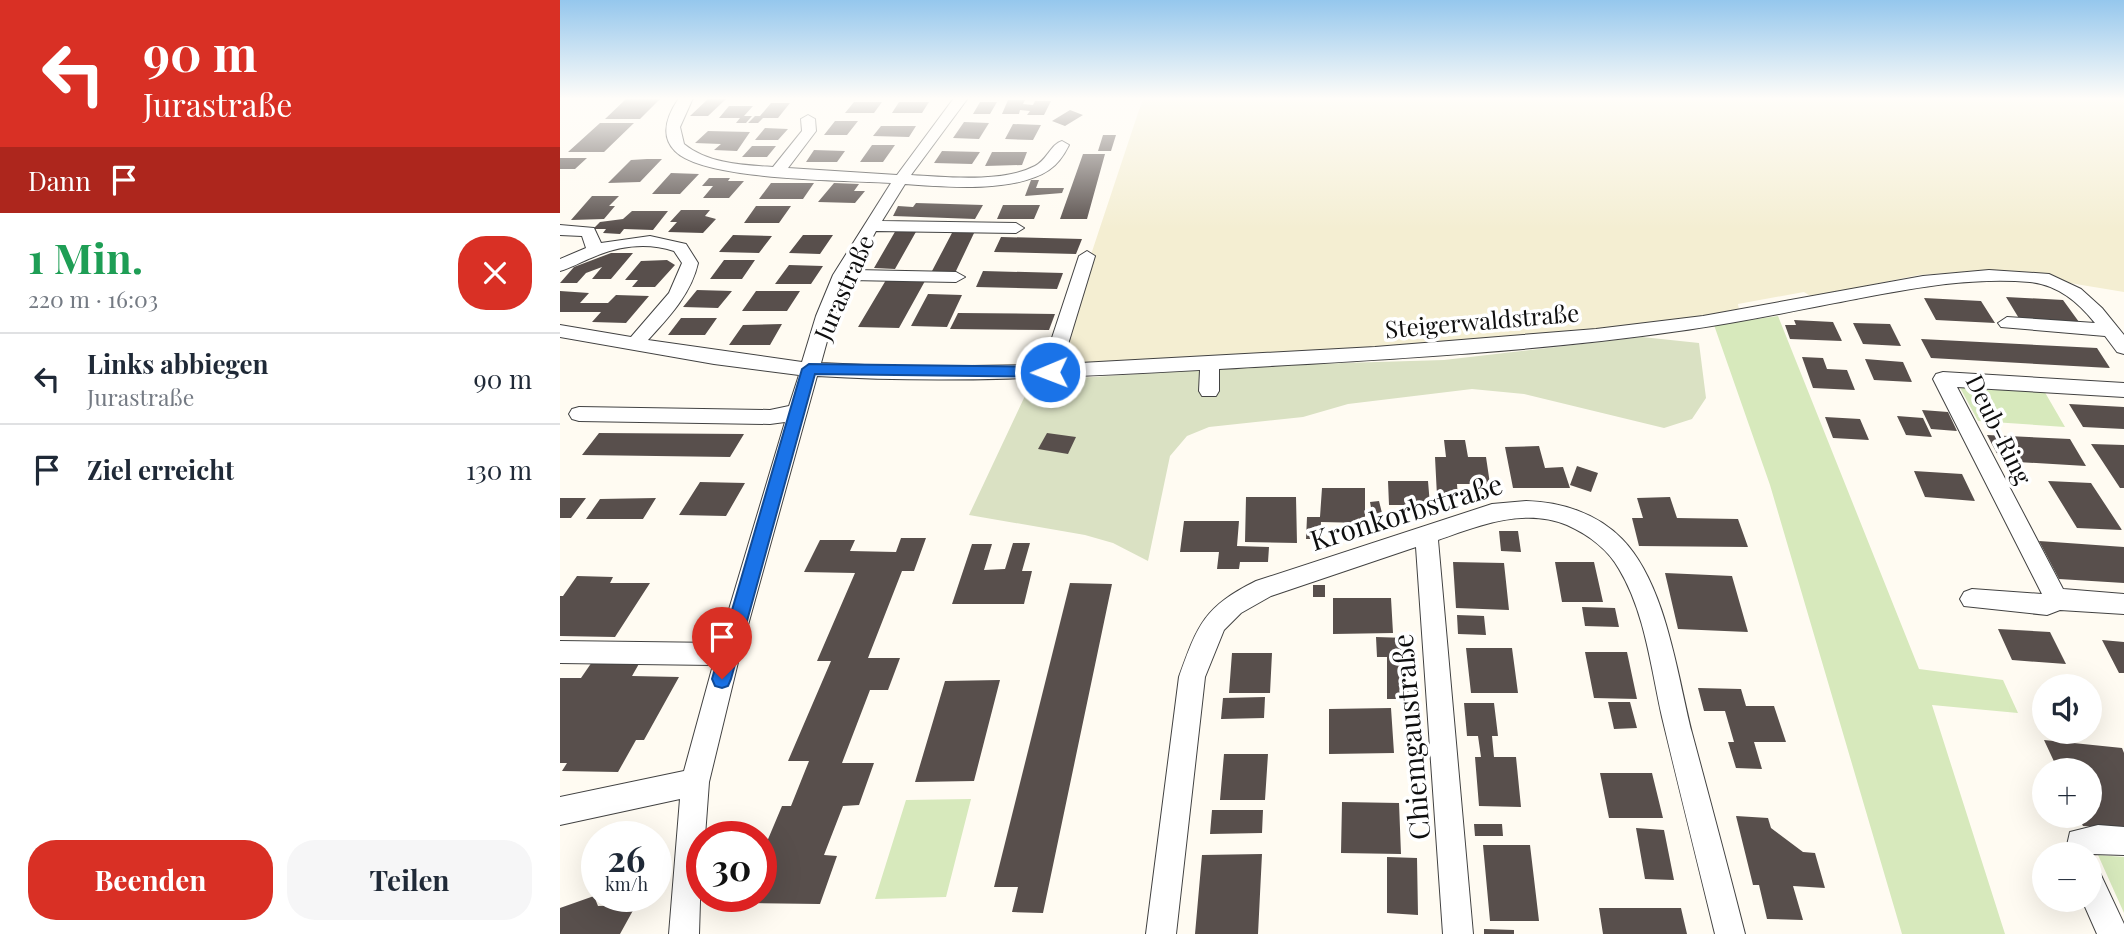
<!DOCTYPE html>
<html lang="de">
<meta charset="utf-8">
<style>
body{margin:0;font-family:"Playfair Display",serif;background:#f6f6f7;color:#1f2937;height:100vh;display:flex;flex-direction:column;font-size:26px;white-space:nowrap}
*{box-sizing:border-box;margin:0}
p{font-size:23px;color:#747a83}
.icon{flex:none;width:38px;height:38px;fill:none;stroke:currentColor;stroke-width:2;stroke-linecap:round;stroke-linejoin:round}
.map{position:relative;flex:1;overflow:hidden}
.side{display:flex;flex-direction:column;background:#fff;width:560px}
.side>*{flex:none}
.guide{background:#d93025;color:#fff;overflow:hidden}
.fabs{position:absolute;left:1472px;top:674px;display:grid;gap:14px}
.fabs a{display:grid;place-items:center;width:70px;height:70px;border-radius:50%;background:#fff;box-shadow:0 7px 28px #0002;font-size:35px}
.speed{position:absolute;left:21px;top:821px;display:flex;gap:14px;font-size:35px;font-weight:700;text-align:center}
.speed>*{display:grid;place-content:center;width:91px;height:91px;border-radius:50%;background:#fff;box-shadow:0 7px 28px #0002;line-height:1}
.speed small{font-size:18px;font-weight:400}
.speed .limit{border:10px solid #d22;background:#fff;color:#111}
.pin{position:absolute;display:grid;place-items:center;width:60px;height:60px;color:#fff;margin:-72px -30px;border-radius:50% 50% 50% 0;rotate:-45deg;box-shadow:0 0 7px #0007}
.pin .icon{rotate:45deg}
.me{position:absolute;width:77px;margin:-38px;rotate:269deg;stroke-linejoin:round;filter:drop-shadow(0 0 5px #0008)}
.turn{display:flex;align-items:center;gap:24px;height:147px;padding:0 28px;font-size:32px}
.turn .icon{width:91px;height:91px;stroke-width:2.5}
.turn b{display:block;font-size:49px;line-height:60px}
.then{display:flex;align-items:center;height:66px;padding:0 28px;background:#0003;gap:14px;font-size:26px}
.round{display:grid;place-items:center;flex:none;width:74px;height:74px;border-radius:28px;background:#f6f6f7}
.headline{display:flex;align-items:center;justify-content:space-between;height:119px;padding:0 28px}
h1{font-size:42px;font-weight:700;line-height:52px;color:#1e9e55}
.action{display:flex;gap:14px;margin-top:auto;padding:14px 28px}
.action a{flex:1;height:80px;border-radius:28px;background:#d93025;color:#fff;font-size:28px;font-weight:700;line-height:80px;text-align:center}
.action a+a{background:#f6f6f7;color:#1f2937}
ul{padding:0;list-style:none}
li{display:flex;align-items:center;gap:21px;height:91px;padding:0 28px;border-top:2px solid #e0e1e3}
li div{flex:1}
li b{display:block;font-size:26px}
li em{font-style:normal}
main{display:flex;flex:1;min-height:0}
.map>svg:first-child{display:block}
</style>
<main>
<section class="side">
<div class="guide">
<div class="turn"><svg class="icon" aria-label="left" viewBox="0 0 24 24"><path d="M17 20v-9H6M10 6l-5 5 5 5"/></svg><div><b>90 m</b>Jurastraße</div></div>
<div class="then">Dann<svg class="icon" aria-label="arrive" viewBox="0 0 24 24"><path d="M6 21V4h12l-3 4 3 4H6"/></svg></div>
</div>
<div class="headline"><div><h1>1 Min.</h1><p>220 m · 16:03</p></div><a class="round" style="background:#d93025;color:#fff"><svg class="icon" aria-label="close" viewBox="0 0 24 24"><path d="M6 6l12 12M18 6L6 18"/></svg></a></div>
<ul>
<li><svg class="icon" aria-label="left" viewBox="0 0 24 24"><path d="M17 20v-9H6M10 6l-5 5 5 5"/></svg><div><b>Links abbiegen</b><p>Jurastraße</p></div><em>90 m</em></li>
<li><svg class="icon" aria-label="arrive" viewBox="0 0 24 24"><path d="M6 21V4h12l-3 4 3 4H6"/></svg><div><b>Ziel erreicht</b></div><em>130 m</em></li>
</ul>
<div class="action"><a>Beenden</a><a>Teilen</a></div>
</section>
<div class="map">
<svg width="1564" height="934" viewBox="0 0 1564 934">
<rect width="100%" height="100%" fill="#fffbf2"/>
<path fill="#f4eed2" d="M583 98H1564V292L1431 270 1359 275 1252 297 1244 292 1178 304 1179 310 1020 335 498 366 495 363Z"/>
<path fill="#d7e9bc" d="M1218 316 1359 669 1443 680 1458 713 1372 705 1445 934H1342L1210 485 1154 325Z
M1398 384 1483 389 1505 427 1418 421Z
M411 799 386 897 315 899 346 800Z
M1538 855 1564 857V913Z"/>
<path fill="#dae1c3" d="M1082 337 1139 343 1146 398 1132 419 1104 428 964 394 912 389 788 404 743 417 649 427 627 436 610 456 588 561 553 543 525 535 409 515 472 381 717 365 884 360Z"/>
<path fill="#584f4c" d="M67 98H101L80 119H45Z
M148 99H166L148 116H130Z
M448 100H465L463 104 473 105 475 101H491L484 115H467L470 111 460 110 459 114H442Z
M294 102H322L314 113H285Z
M339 102H369L362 113H332Z
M420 102H437L430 114H413Z
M211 103H230L218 118H203L198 123H188L195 116H200Z
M169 106H193L184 116H192L186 123H176L180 118H159Z
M510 110 523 115 505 126 492 121Z
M275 121H298L287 135H264Z
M404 122 429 123 419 139 393 138Z
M40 123H74L44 152H8Z
M453 124 481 125 473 140 445 139Z
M321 126H356L349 137 313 136Z
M205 128 228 129 218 140H195Z
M148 131 190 132 177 151 154 150 161 144 135 143Z
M543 135H556L551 151H538Z
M312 145H335L323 162H300Z
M192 146H216L207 157H182Z
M254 150 285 151 277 162H246Z
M382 151 420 152 412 164 374 163Z
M432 152H467L462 165 425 166Z
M523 154H545L527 219H500Z
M0 158H27L15 169H0Z
M87 159H102L80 182 48 183 71 160Z
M111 173 139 174 120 194H92Z
M149 178H170L168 181H184L169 198H143L153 186H142Z
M471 180H479L476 188H504L502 193 465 196Z
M211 183H254L243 199H199Z
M274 183 299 184 294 191H305L295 203 258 202Z
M32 196H59L49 206H55L44 219 11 220Z
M356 203 423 205 415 219 333 216 338 206 353 207Z
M443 205H480L474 219H437Z
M196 206H231L219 223H184Z
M121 210H150L145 216 156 219 143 233 108 232 117 222H110Z
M72 211H108L93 230 64 229 60 234 43 233 46 229H33L40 222 63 219Z
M336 230H357L335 269 314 268Z
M393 231H415L396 271H372Z
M173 235 212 236 199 253 159 252Z
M243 235H273L260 254 229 253Z
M441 237 522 239 516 254 434 252Z
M51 253H73L51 279H32L42 267 26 273 17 283H0L14 267Z
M107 260 115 265 95 287H72L78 280H65L81 261Z
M164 260H195L182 279H150Z
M229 265 263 266 251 284H215Z
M423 271 503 273 497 289 416 287Z
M326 280 365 281 339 328 298 327Z
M137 290 172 291 158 308 123 307Z
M0 291 29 293 20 303H48L56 295 89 296 66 323 32 322 41 312H0Z
M196 291H240L227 311H182Z
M368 294 402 295 387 327 351 326Z
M1446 297 1503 300 1519 322 1460 320Z
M1364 298 1421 301 1435 323 1376 320Z
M398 313 495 314 489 330 390 329Z
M121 318H157L145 335H108Z
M1234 320 1273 322 1282 341 1230 339 1225 325H1236Z
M1293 323 1330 324 1341 346 1303 344Z
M222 324 210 345H169L183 325Z
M1361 339 1537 348 1550 368 1371 358Z
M1242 357 1263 358 1267 369 1287 370 1295 390 1253 388Z
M1305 359 1343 362 1352 382 1314 380Z
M1509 404 1564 407V429L1523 427Z
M1362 410 1388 412 1397 431 1371 429Z
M1337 416 1363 418 1372 437 1346 435Z
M1265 417 1300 419 1309 440 1273 438Z
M39 433 184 434 170 457 22 455Z
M487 433 516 437 508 454 478 449Z
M1427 435 1510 439 1526 466 1441 461Z
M884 440H905L908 457H926L930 484H897L898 497 877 496 875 457H886Z
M1531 444 1564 445V488H1560Z
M979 446 985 468 1003 467 1010 488H953L945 447Z
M1017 466 1038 473 1031 492 1010 485Z
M1354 471 1402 474 1415 501 1365 497Z
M828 481H868L870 505H829Z
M1488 481 1531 483 1562 530 1517 528Z
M140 482 185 483 166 516 119 515Z
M762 488H805V523L761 522 760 539H746L747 517H760Z
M686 497H736L737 543 685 542Z
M1110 497 1117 518 1178 519 1188 547 1079 546 1072 518H1083L1077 498Z
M0 498H26L11 518H0Z
M96 498 83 519H26L40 499Z
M819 501 823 517 813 518 810 502Z
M624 521H679L677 546 709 547 708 562H680L679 569H657L659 552H620Z
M939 531H958L961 552 941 551Z
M341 538H366L354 571H342L308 658H340L328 690H310L282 763H314L299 805 283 806 264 855 277 856 260 904 182 903 185 896H201V856L222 806H231L249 761H228L271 661H257L295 573 244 572 260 540H295L290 551 336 552Z
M1479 541 1564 547V583L1499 579Z
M453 543H470L462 571H472L464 604H392L412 544H432L424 570 445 569Z
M893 562 944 563 949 610 896 608Z
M995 562H1034L1043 602H1002Z
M1105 573 1172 576 1188 632 1118 629Z
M17 576 53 577 50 583H90L55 637 0 636V596H3Z
M510 583 552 584 483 913 452 912 458 887H434Z
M753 585H765V597H753Z
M773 598H831L833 633 773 634Z
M1022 607 1055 608 1059 627 1025 626Z
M897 615 924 616 926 635 898 634Z
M1438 629 1490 632 1506 664 1452 660Z
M816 637 847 638 849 699H827V657H817Z
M1542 640 1564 642V673H1559Z
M906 648H952L958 693H911Z
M1025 652H1067L1077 699 1034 698Z
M672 653H712L710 693H669Z
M32 662H80L72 676 119 677 84 740H76L58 772 2 771 7 763H0V678H21Z
M440 680 414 781 355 782 385 681Z
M1138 688 1181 689 1186 706H1214L1226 742H1194L1202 769 1176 768 1168 742H1174L1165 711H1144Z
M705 697 704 718 661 719 663 698Z
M1048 702H1070L1077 728 1054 729Z
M904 703H934L938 736H932L934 757H956L961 807 919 806 915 757H921L918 736H907Z
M831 708 834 753 769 754V709Z
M1484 740 1562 748 1564 753V828L1523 826 1518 816H1530V770H1498Z
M664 754H708L705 800H660Z
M1040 773H1092L1103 818H1049Z
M782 802 839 803 841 854 781 853Z
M652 810H703L702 833 650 834Z
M1176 816 1208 818 1211 828 1243 852 1255 853 1265 888 1233 886 1243 920 1207 919 1199 885H1193Z
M914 824H942L943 836H915Z
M1076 828 1104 830 1114 880 1085 879Z
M923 845H970L979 921H930Z
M702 854 698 934H635L642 855Z
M827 857 857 858 858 915 827 913Z
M34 896 38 906 76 905 60 934H0V908Z
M1039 908H1121L1127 934H1043Z
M924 929 954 930V934H924Z"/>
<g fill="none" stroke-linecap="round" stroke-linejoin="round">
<defs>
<path id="minor" d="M119 98H133L120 127 124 144C148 164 184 165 213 167L242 131 241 119 248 115 255 119 256 131 228 168 337 175 394 98H408L351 175C386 177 443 183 475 166 487 160 491 144 502 141L509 145C504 155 498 164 489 170 455 193 385 187 345 184L322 221 456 223 464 228 456 233 316 231 295 270 396 272 405 277 396 282 290 280 274 316 261 363 348 367 483 365 519 256 527 251 535 256 502 364 815 347 1036 329 1143 316 1363 276 1429 270 1489 274 1521 289 1542 308 1564 335V354L1557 352 1545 336 1441 327 1438 323 1447 317 1535 323C1518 302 1498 285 1470 282 1411 277 1354 288 1296 299 1237 310 1179 323 1119 331 967 353 812 360 659 369V391L656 396H642L639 391 640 370C512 377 385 384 257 376L180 654 149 782 145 836H142L139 934H109L120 799 0 825V797L124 771 153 665 0 663V641L159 643 225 422 210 424 19 421 12 419 9 414 12 409 19 407 210 410 229 406 239 375 154 364 0 337V325L71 337 109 293 122 263 114 251C86 242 58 246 31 258 21 262 11 268 0 271V259L26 248 22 236 0 235V225L34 228 41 243 90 236 126 244 138 263C131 294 109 317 88 340L242 362 256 316 273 275 331 183C286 180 144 181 115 151 99 135 108 114 119 98Z
M1383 372 1564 383V397L1397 387 1503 589 1564 594V614L1500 610 1487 615 1404 606 1400 599 1404 592 1412 589 1482 594 1373 379 1376 374Z
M966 501C1001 502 1037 513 1062 539 1106 584 1117 674 1132 733 1150 800 1168 867 1185 934H1155C1137 861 1119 789 1102 717 1091 668 1085 612 1059 569 1048 549 1027 534 1007 525 964 507 918 526 878 540L913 934H883L856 547 711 596 681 613 664 630 645 677 616 934H586L619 677C638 624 644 607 696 581L932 504Z
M1538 825 1564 827V855L1533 854 1530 864V854H1505L1510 832Z
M1530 868 1540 873 1564 924V934H1537L1522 900H1530Z"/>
</defs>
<use href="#minor" stroke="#424242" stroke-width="2"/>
<use href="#minor" fill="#fff" fill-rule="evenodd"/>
</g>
<linearGradient id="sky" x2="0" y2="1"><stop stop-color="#95c7ed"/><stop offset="0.43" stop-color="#fffdf9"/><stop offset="1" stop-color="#fffdf9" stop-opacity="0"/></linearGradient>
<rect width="1564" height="229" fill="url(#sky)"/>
<path fill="#1a73e8" stroke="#114b97" stroke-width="2" d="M249 364 490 367 497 372 490 377 255 374 171 679 168 686 162 688 155 686 152 679 242 369Z"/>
<g text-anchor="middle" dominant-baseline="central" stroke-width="7" stroke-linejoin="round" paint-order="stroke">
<g font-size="24" fill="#0f0f0f" stroke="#fff">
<text transform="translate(283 287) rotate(-66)">Jurastraße</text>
<text transform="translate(922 320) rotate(-5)">Steigerwaldstraße</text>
<text transform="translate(1440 429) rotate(64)">Deub-Ring</text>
</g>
<g font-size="28" fill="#0f0f0f" stroke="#fff">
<text transform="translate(846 511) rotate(-17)">Kronkorbstraße</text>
<text transform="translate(850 737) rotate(-95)">Chiemgaustraße</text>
</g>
</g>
</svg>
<div class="fabs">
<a><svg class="icon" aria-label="sound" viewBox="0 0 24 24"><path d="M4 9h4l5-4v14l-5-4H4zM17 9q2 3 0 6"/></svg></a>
<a>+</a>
<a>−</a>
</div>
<div class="speed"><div>26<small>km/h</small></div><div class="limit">30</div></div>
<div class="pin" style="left:162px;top:679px;background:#d93025"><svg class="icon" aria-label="arrive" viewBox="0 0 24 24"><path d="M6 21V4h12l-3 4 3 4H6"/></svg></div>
<svg class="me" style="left:490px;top:372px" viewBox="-20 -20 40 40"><circle r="17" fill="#1a73e8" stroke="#fff" stroke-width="3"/><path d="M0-11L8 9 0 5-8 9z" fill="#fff"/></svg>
</div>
</main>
